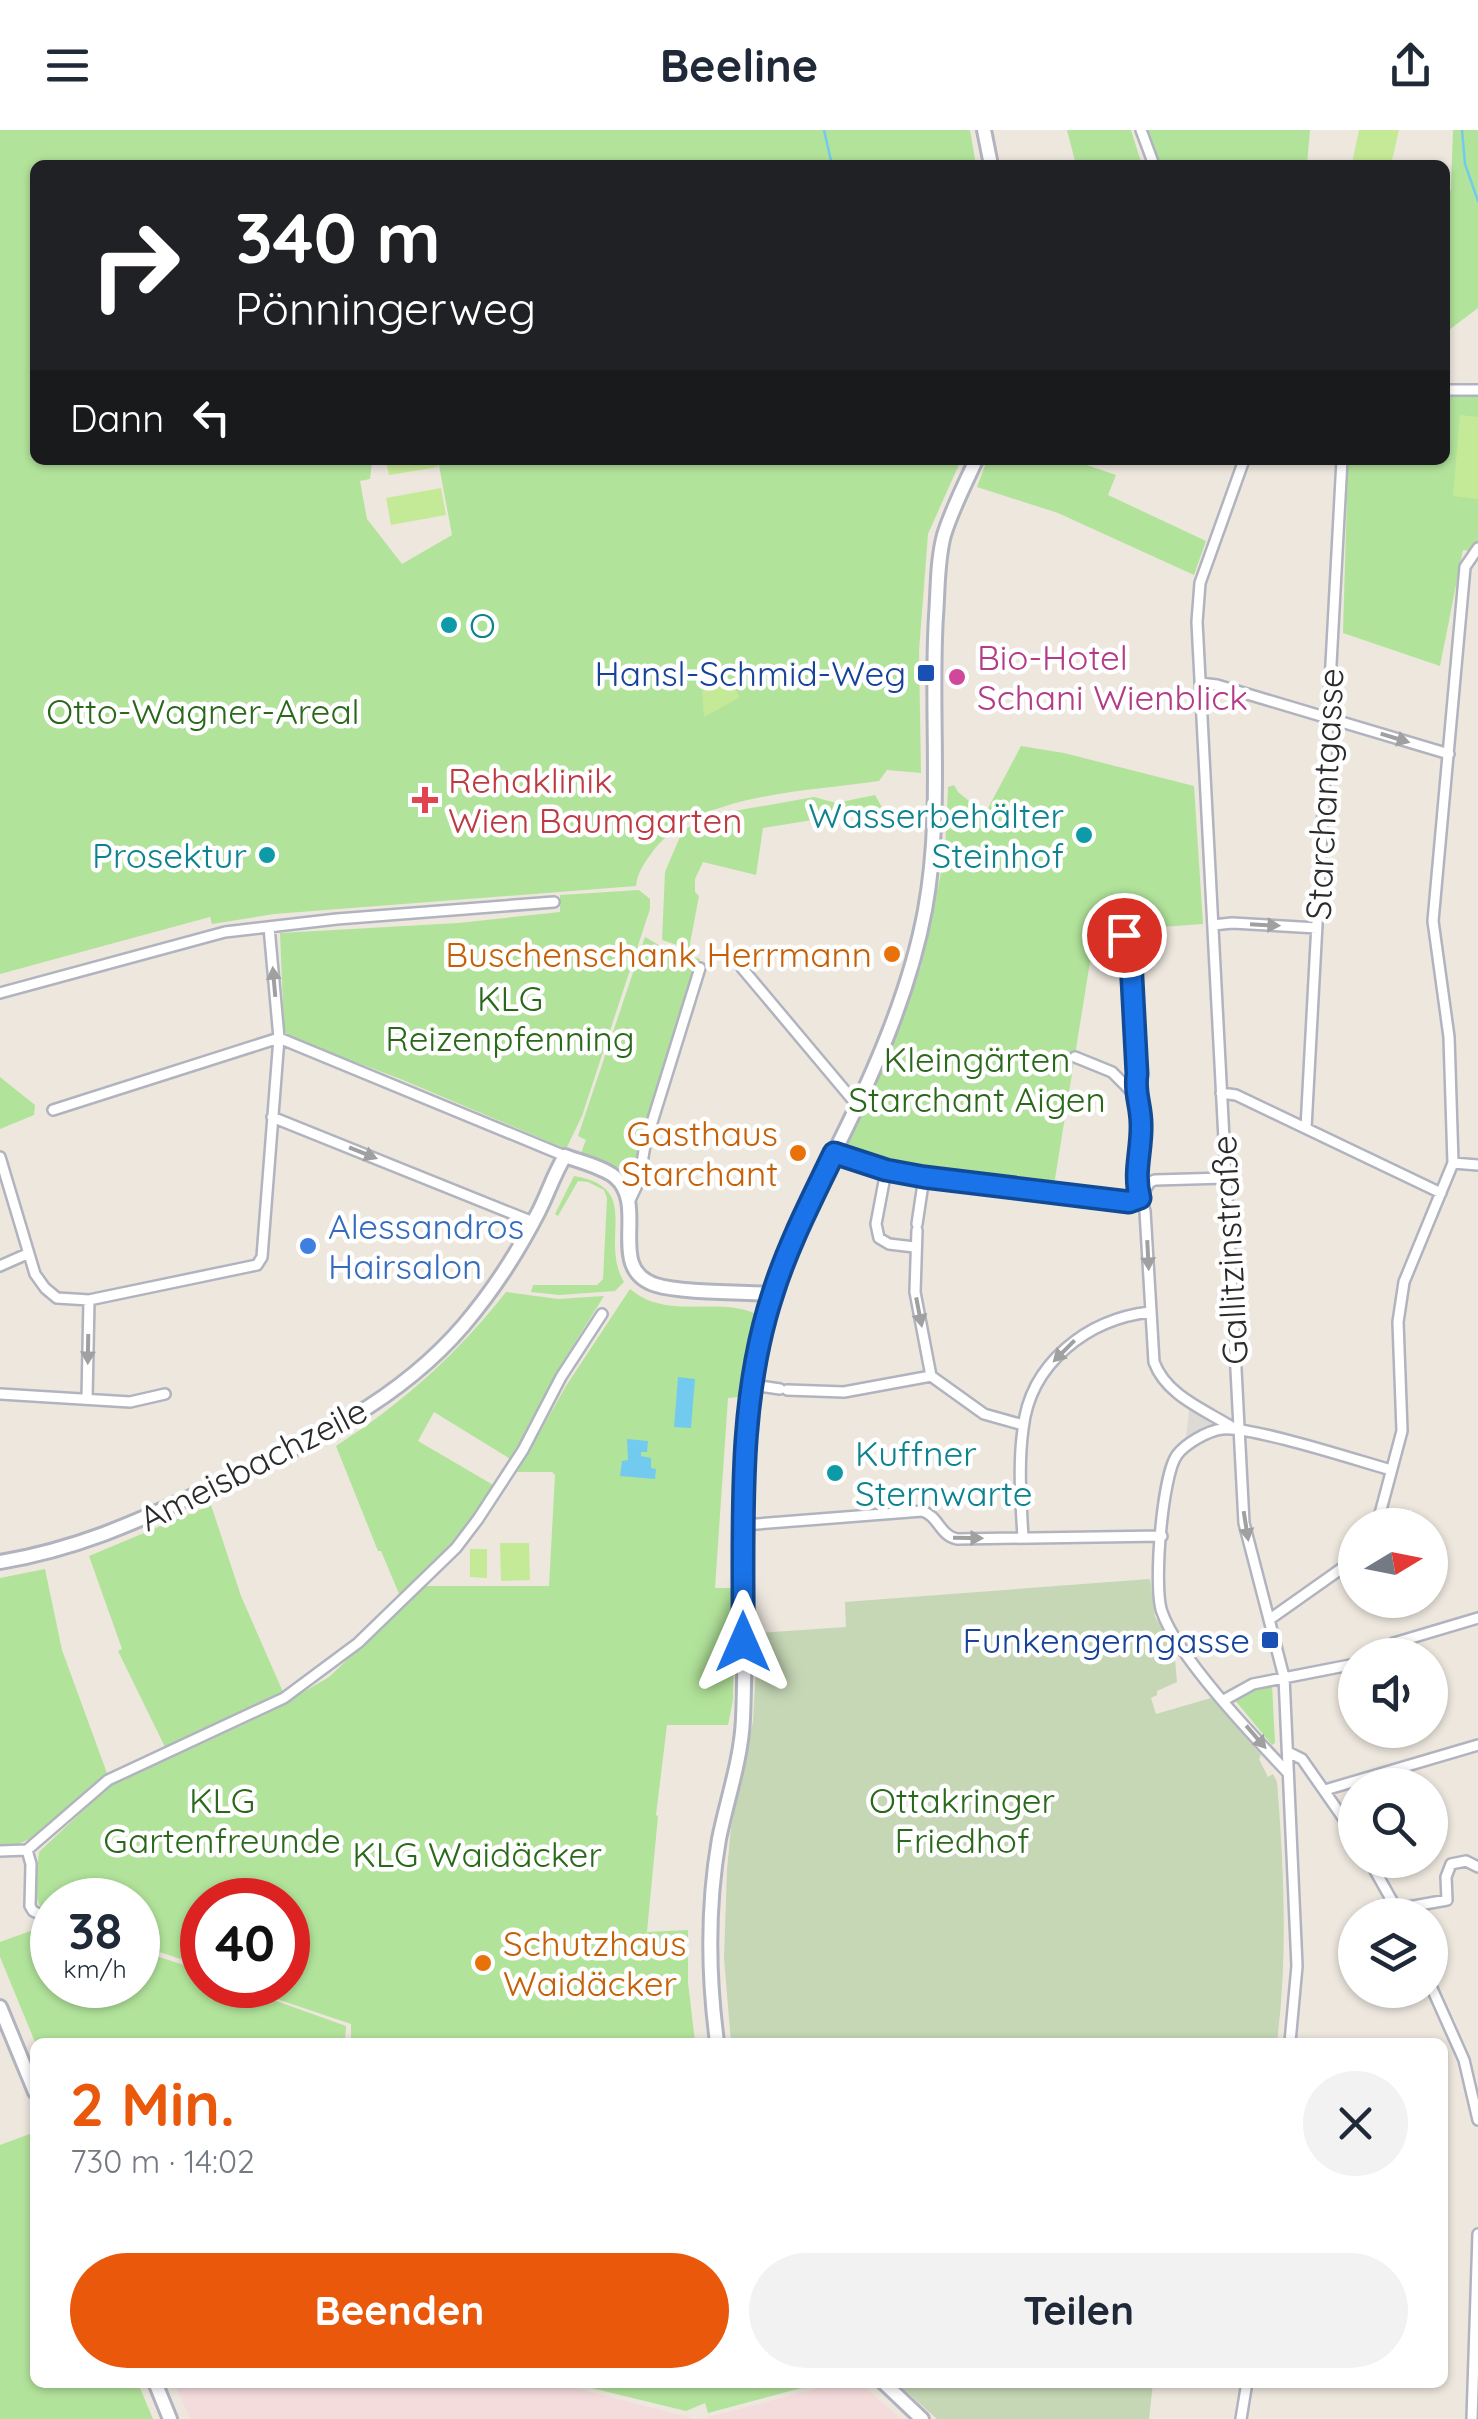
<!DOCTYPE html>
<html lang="de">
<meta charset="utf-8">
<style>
body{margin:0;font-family:Quicksand,sans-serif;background:#f2f2f3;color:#1f2937;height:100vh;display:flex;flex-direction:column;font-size:38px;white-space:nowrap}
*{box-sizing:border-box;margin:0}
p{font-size:32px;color:#747a83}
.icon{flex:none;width:55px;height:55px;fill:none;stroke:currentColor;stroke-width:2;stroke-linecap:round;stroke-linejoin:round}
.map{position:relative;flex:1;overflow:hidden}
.sheet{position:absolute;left:30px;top:1908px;width:1418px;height:350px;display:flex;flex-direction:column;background:#fff;border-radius:15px;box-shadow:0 2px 8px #0004}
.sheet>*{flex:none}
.top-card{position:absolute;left:30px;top:30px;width:1420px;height:305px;border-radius:15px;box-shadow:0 2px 8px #0004;background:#202124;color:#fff;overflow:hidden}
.needle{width:65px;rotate:80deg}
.controls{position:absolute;left:1338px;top:1378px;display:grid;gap:20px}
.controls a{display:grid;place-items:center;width:110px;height:110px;border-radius:50%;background:#fff;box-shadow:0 2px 8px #0004;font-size:50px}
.speed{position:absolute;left:30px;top:1748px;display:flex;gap:20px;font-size:50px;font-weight:700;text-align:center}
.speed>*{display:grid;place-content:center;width:130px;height:130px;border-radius:50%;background:#fff;box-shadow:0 2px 8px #0004;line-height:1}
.speed small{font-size:25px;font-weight:400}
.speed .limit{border:15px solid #d22;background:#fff;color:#111}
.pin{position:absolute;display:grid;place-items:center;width:85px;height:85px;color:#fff;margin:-42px;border:5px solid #fff;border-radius:50%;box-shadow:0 2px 10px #0007}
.me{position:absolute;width:110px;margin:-55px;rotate:0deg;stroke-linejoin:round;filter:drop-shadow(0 0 8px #0008)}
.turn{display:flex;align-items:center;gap:35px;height:210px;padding:0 40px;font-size:45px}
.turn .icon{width:130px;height:130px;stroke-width:2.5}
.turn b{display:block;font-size:70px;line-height:85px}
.then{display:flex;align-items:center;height:95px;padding:0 40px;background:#0003;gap:20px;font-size:38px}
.round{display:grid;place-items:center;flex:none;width:105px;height:105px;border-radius:52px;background:#f2f2f3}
.summary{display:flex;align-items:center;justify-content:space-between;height:170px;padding:0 40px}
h1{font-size:60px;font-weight:800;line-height:75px;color:#ea580c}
.cta{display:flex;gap:20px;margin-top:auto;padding:20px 40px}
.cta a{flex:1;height:115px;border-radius:60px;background:#ea580c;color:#fff;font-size:40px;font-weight:800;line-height:115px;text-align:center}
.cta a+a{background:#f2f2f3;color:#1f2937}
header{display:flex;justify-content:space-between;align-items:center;height:130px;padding:0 40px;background:#fff;font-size:45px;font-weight:800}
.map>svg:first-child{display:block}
</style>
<header><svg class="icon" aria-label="menu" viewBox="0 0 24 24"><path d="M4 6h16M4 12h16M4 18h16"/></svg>Beeline<svg class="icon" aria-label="share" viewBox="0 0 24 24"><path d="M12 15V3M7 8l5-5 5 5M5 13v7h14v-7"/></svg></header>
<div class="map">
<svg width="1478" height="2289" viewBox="0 0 1478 2289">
<rect width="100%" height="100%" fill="#ede7de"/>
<path fill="#f4dbdc" d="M175 2253H540L567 2256 695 2289H190Z
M839 2253H860L901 2289H700Z"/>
<path fill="#b2e39b" d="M0 0H970L976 35H35V330H372L370 349 360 351 367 389 402 434 452 405 438 330H961L928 404 919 521 921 643 887 640 879 651C808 662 699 662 653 721 645 732 637 743 636 756L274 784 212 794 210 787 0 844Z
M1067 0H1131L1142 35H1076Z
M1145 0H1310L1307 35H1157Z
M1453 0H1478V178L1445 203V77L1451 59Z
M1445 254 1478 261V422L1463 420 1440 536 1343 503 1348 330H1445Z
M987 330H1072L1116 345 1108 365 1206 411 1194 445 1058 383 977 357Z
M1021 616 1064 623 1194 656 1203 794 1135 799 1096 795 1054 1055 886 1033 845 1021 921 837 945 724 948 657 954 655 958 662 985 684Z
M875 665 884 681 873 702 862 682 763 698 756 745 703 732 695 749V762L699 766 689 819 662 810 665 742 682 702 706 686 814 667 836 673Z
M639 760 650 769V779L582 986 566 1019 398 948 291 908 284 901 280 803 458 793 560 782V765Z
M645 807 662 817 700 829 667 931 637 1045 581 1023 586 1010 578 1006Z
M0 947 35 975 34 985 0 999Z
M574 1046C644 1058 598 1108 624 1152L615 1161 560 1165 531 1162 533 1155H597L603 1149 607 1068 604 1060 588 1052 578 1051 558 1086 555 1084Z
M630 1159C666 1190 715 1167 754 1183L738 1267 728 1268 715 1458H734L733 1570 728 1595H667L656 1685 658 1686 647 1802 688 1800V1852L695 1912H351V1894L262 1864 248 1855H288V1770H202V1836L138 1815V1770H52V1787C28 1775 37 1745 39 1722L108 1657 264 1585 329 1547 425 1456H549L555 1345 552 1342H517L566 1256Z
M506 1162 558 1169 604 1166 563 1232 512 1330 434 1282 418 1311 495 1356 458 1409 400 1466 381 1421H378L336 1316C403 1273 457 1224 506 1162Z
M211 1375 241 1466 283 1562 165 1617 118 1521 122 1519 89 1426Z
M45 1439 62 1520 108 1646C73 1670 45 1715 0 1717V1448Z
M1272 1554 1275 1613 1272 1615 1234 1569 1258 1556Z
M45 1792 52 1794V1855H138V1820L202 1841V1855H241L254 1863 346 1896 345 1912H35L0 1827V1812L44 1796Z
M35 2002V2252L138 2253 153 2289H0V2015Z
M571 2253H820L708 2283 705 2273 686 2281Z"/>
<path fill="#c5d7b5" d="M1150 1449 1155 1487 1174 1518 1177 1552 1157 1561V1565L1151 1568 1156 1584 1211 1568 1261 1625 1259 1629 1268 1647 1273 1644 1277 1652C1284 1739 1288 1826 1277 1912H731L724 1828 727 1740 731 1697 753 1591 758 1503 846 1497 845 1472Z
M897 2253H1153L1149 2289H937Z"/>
<path fill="#c5ea97" d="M1359 0H1399L1391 35 1352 33Z
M1460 285 1478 287V369L1453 366Z
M437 330 438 337 389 345 386 331Z
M441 358 446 385 391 395 386 368Z
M722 545 729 548 740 567 704 587 702 557Z
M529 1413 530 1450 501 1451 500 1413Z
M470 1419H487V1448L470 1447Z"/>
<path fill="#dddad5" d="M1190 1272 1224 1298 1185 1316Z"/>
<path fill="#72cbee" d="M678 1247 695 1249 691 1298 674 1297Z
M627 1309 648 1311 647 1322H641V1326L651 1328V1338L656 1339 655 1349 620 1346 622 1331 628 1330Z"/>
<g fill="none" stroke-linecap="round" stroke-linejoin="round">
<path stroke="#72cbee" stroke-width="2.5" d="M824 0 832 35
M1462 0 1465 34 1478 71"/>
<defs>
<path id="street" d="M1141 0 1154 35
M1445 260H1478
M1244 330 1200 453 1197 492 1244 1393 1284 1547 1297 1836 1290 1912
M1200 553 1217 555 1449 624
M1213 795 1232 793 1317 798
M1105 802 1124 805 1130 811 1137 944 1134 964 1142 998 1135 1045 1145 1081 1154 1232C1166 1265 1203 1279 1232 1297
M742 838 857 975
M0 863 225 802 337 789 554 772
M1075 927 1112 942 1134 964
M1221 963 1236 965 1441 1063
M53 980 279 908 565 1026
M272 987 533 1092
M1306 998 1342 330
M834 1023 886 1041 924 1047 1129 1072 1140 1068
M0 1027 35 1144 45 1158 57 1168 89 1170 257 1135 262 1127 279 908 269 797
M1453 1033 1478 1035
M886 1041 876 1094 879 1108 889 1114 914 1117
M1140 1068 1150 1052 1155 1050 1225 1048
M629 1072 639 1051 645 1015 700 838
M917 1094 924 1047
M917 1100 915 1162 931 1246 984 1284 1023 1295
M0 1136 27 1124
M753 1255 780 1259
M787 1260 844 1262 931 1246
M0 1264 130 1272 165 1264
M87 1269 89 1170
M744 1395 922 1381C939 1386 939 1405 957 1409L1162 1406
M1377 1395 1402 1301 1398 1192 1404 1152 1453 1033 1449 907 1433 791 1465 437 1478 418
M1023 1408C1021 1372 1018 1335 1023 1299 1030 1233 1088 1189 1150 1182
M1270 1489 1355 1429
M1375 1525 1394 1513 1478 1488
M1224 1570 1253 1554 1355 1534
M1288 1622 1302 1629 1355 1705
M1288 1643C1254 1607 1177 1526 1162 1482 1153 1459 1162 1345 1177 1325 1185 1314 1207 1301 1222 1299 1248 1295 1359 1331 1391 1340
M1325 1660 1478 1615
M27 1720 31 1734 30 1776 33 1781 48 1788
M0 1721 27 1720 108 1650 284 1568 358 1513 456 1418 478 1389 523 1320 561 1247 602 1184
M1369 1730 1400 1785
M1397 1779 1447 1770 1446 1747 1451 1734 1466 1731 1478 1737
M1430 1854 1464 1930 1478 1990
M1241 2289 1247 2252
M1472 2289 1478 2104"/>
<path id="secondary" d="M984 0 991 35
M0 1432C82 1418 140 1390 215 1356 306 1314 396 1274 463 1196 493 1161 518 1122 539 1081 548 1063 554 1044 565 1026 581 1032 603 1037 615 1047 649 1076 605 1139 656 1155 682 1163 742 1162 772 1164
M0 1877 35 1962
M717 1912C708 1844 707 1778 719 1709 727 1669 741 1631 743 1589 749 1448 733 1305 772 1166 786 1115 813 1064 837 1017 874 943 910 861 925 780 943 682 930 585 936 486 938 460 937 431 944 405 952 379 965 354 976 330
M155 2252 170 2289
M883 2252 922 2289"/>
</defs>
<use href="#street" stroke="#b1b4bf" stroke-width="14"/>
<use href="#secondary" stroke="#b1b4bf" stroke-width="18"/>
<use href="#street" stroke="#fff" stroke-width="9"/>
<use href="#secondary" stroke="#fff" stroke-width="12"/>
</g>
<defs><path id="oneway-solid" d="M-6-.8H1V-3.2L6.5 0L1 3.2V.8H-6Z" transform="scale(2.5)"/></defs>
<g fill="#a0a0a0">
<use href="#oneway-solid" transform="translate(1395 608) rotate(17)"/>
<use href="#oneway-solid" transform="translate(1265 795) rotate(3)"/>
<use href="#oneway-solid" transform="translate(274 852) rotate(-95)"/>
<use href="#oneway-solid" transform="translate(363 1023) rotate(22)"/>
<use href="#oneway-solid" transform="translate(1148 1125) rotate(87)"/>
<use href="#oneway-solid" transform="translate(919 1182) rotate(79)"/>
<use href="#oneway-solid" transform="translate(88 1219) rotate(91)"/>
<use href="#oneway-solid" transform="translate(1064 1221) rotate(135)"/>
<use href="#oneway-solid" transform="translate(1246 1396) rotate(81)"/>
<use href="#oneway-solid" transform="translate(968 1408) rotate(1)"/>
<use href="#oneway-solid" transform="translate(1256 1607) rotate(49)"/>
</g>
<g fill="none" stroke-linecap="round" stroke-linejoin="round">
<defs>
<path id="route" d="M743 1512C744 1397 736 1274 773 1163 788 1115 812 1069 834 1023L886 1040 924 1047 1129 1072 1140 1068C1133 1042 1142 1020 1141 994 1141 975 1134 963 1137 944L1130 811 1124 805"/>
</defs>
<use href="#route" stroke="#114b97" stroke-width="25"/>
<use href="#route" stroke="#1a73e8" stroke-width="18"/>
</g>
<g fill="#0f9aa8" stroke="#fff" stroke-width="4">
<circle cx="449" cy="495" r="10"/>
<circle cx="1084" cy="705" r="10"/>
<circle cx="267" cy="725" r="10"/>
<circle cx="835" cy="1343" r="10"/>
</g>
<g fill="#1a4fb4" stroke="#fff" stroke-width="4">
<rect x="916" y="533" width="20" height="20" rx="5"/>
<rect x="1260" y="1500" width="20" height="20" rx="5"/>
</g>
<circle fill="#d1479c" stroke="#fff" stroke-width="4" cx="957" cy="547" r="10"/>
<path fill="#e0444e" stroke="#fff" stroke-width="4" d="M420 655h10v10h10v10h-10v10h-10v-10h-10v-10h10z"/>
<g fill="#e8710a" stroke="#fff" stroke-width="4">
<circle cx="892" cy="824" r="10"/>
<circle cx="798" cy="1023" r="10"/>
<circle cx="483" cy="1833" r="10"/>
</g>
<circle fill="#3f7fe0" stroke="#fff" stroke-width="4" cx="308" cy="1116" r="10"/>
<g text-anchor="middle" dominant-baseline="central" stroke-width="9" stroke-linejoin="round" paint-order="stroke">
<g font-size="35" fill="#0d838f" stroke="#fff" text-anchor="start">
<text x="469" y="495">O</text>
<text x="1064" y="685" text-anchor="end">Wasserbehälter<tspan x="1064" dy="40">Steinhof</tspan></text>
<text x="247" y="725" text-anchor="end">Prosektur</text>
<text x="855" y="1323">Kuffner<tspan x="855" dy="40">Sternwarte</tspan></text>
</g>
<g font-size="35" fill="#b23c85" stroke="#fff" text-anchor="start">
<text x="977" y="527">Bio-Hotel<tspan x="977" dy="40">Schani Wienblick</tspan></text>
</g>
<g font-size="35" fill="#164399" stroke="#fff" text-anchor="end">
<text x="906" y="543">Hansl-Schmid-Weg</text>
<text x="1250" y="1510">Funkengerngasse</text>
</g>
<g font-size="35" fill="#2a691b" stroke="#fff">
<text x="203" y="581">Otto-Wagner-Areal</text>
<text x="510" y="868">KLG<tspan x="510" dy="40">Reizenpfenning</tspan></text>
<text x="977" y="929">Kleingärten<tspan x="977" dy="40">Starchant Aigen</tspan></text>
<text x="222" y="1670">KLG<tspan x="222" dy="40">Gartenfreunde</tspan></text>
<text x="962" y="1670">Ottakringer<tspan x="962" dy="40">Friedhof</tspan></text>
<text x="477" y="1724">KLG Waidäcker</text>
</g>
<g font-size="35" fill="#be3a42" stroke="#fff" text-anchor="start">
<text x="448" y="650">Rehaklinik<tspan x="448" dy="40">Wien Baumgarten</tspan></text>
</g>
<g font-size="35" fill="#2b2b2b" stroke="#fff">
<text transform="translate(1324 664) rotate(-87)">Starchantgasse</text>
<text transform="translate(1229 1120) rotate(-93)">Gallitzinstraße</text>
<text transform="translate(253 1334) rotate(-27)">Ameisbachzeile</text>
</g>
<g font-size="35" fill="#c56008" stroke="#fff" text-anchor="end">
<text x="872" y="824">Buschenschank Herrmann</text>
<text x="778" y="1003">Gasthaus<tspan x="778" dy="40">Starchant</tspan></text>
<text x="503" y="1813" text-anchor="start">Schutzhaus<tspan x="503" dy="40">Waidäcker</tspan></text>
</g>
<g font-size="35" fill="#366cbe" stroke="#fff" text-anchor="start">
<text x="328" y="1096">Alessandros<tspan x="328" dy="40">Hairsalon</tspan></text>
</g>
</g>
</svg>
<div class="controls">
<a><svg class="needle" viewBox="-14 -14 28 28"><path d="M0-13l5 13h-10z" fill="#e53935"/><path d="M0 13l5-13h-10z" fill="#747a83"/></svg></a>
<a><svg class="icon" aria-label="sound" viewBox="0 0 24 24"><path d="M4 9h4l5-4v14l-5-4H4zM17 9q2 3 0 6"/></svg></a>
<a><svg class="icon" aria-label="search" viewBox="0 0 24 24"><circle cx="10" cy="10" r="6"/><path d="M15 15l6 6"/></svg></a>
<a><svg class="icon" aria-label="layers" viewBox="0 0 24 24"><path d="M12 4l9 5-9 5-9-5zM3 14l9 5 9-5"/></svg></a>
</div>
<div class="speed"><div>38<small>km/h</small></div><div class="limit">40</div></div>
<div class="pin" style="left:1124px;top:805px;background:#d93025"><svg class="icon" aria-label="arrive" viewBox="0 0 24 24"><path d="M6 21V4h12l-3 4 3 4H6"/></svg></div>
<svg class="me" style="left:743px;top:1512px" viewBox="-20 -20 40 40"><path d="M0-17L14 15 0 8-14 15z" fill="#1a73e8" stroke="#fff" stroke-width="4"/></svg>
<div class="top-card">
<div class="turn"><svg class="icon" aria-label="right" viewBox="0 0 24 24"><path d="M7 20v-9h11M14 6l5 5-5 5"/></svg><div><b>340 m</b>Pönningerweg</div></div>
<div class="then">Dann<svg class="icon" aria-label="left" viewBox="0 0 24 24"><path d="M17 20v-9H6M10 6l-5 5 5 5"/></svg></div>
</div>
<section class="sheet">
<div class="summary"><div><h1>2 Min.</h1><p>730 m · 14:02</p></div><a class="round"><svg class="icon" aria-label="close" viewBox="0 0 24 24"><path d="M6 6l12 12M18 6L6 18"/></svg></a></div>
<div class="cta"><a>Beenden</a><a>Teilen</a></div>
</section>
</div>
